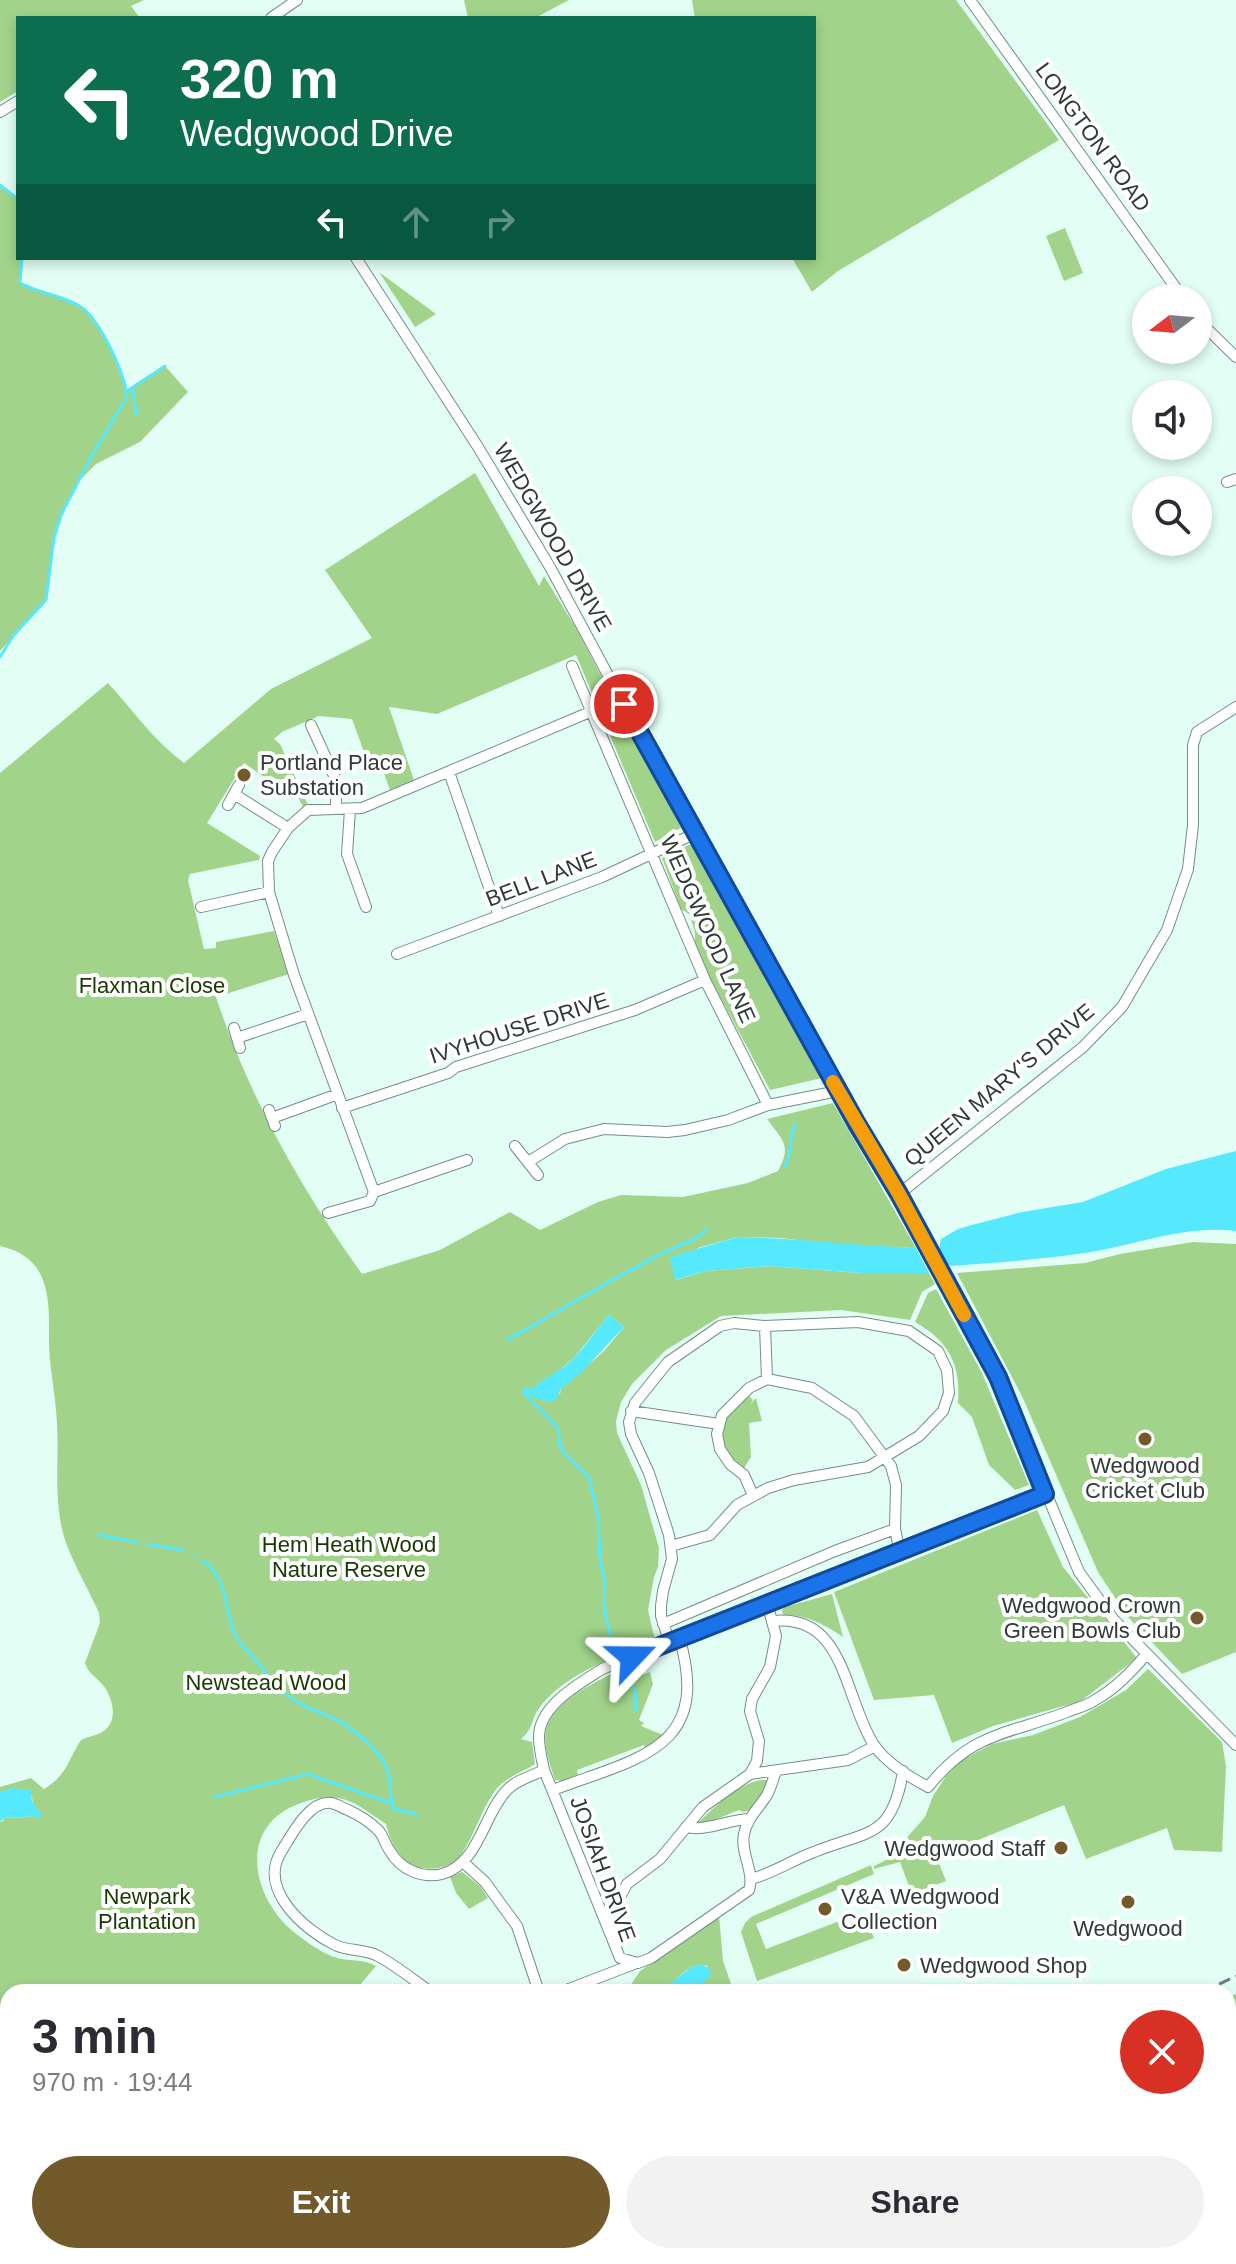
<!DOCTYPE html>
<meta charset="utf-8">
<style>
body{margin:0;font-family:Helvetica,sans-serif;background:#f2f2f3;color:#2b2b33;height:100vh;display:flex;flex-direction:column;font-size:30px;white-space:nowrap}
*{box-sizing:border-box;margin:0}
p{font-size:26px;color:#7c7c81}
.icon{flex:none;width:44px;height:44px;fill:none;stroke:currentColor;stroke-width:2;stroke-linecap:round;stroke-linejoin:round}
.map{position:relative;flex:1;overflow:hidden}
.side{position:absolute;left:0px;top:1984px;width:1236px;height:280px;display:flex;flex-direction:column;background:#fff;border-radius:24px 24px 0 0;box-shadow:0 4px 12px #0003}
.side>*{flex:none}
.hud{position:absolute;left:16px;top:16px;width:800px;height:244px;border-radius:0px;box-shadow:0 4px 12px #0003;background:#0b6e4f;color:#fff;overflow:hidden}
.needle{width:52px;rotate:254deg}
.controls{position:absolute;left:1132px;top:284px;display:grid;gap:16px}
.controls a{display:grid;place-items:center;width:80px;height:80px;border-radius:50%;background:#fff;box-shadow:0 4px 12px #0003;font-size:40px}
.pin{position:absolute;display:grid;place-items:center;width:68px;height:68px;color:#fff;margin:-34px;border:4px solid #fff;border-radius:50%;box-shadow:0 2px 8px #0007}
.me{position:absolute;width:88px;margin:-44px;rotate:67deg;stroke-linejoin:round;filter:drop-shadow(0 0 6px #0008)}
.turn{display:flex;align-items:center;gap:28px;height:168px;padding:0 32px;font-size:36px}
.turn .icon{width:104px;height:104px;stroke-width:2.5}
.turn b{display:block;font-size:56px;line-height:68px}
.lanes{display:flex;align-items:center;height:76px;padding:0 32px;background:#0003;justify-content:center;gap:40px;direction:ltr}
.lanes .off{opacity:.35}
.round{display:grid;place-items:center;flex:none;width:84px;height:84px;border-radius:42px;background:#f2f2f3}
.overview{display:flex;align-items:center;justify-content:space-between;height:136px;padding:0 32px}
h1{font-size:48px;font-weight:700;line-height:60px}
.primary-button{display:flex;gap:16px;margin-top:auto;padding:16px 32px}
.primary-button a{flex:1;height:92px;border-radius:48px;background:#725a2b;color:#fff;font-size:32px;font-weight:700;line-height:92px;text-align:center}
.primary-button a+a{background:#f2f2f3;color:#2b2b33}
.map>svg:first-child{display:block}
</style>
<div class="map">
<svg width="1236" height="2264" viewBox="0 0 1236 2264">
<rect width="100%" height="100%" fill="#e3fef4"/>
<path fill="#a1d48a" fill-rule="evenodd" d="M0 0H144L131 6 140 18H18V91L0 102Z
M464 0H569L535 18H468Z
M692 0H956L1059 140 838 271 812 292 792 258H814V18H695Z
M0 185 18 199V258H22L21 283C33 290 43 290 56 295 103 310 110 350 127 391L165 366 188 392 140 442 96 464 78 482 56 529 46 600 0 651Z
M1065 228 1083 273 1064 281 1046 236Z
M379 272 436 314 415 327Z
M475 473 539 586 544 576 576 628 681 828 655 842 576 655 437 714 389 707 414 780 390 790 379 760 368 763 352 719 319 716 282 732 274 739 280 744 308 805 303 807 298 797H293L244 763 207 823 260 856 259 860 190 874 188 880 204 949 216 948V942L274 931 289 974 216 997C250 1099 300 1187 362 1274L440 1250 510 1212 540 1230 598 1202 621 1195 683 1197 748 1183 778 1171C792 1145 783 1141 767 1119L833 1103 916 1248 845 1246 781 1238 737 1237 698 1248 676 1280 706 1271 770 1266 860 1273H929L935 1284 922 1292 910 1320 841 1310 721 1316 666 1350 632 1384 621 1402 616 1421 617 1433 641 1485 659 1548 658 1567 654 1577 648 1610 655 1640C617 1656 566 1673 540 1707 530 1720 535 1727 521 1739L532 1742 535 1764C521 1773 505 1777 494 1792 481 1811 475 1834 462 1853 457 1861 450 1865 442 1867 410 1875 393 1853 386 1824 373 1816 358 1803 343 1799 330 1795 314 1798 301 1803 243 1823 248 1884 284 1923 294 1934 320 1952 334 1957 348 1962 363 1958 376 1966L354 1992H8V2256H627L608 2264H0V1822L3 1821 4 1817 16 1818 34 1816 32 1796 25 1791 0 1792V1787L31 1778 44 1789C67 1775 67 1762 81 1740 88 1736 98 1736 105 1730 119 1719 112 1694 101 1683 94 1675 89 1674 85 1663L100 1623 99 1613C88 1587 68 1556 62 1529 54 1495 59 1458 57 1424 56 1398 50 1371 49 1345 49 1302 53 1258 0 1246V773L108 683C133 710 154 741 184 763L271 689 372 638 325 570ZM609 1315 624 1327 604 1351 561 1389 560 1394 547 1380 573 1359Z
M695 842 822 1078 770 1090 708 974 695 943V932L689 914 681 909 662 858Z
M1193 1242 1236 1244V1652L1182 1674 1127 1616 1098 1572 1022 1396 957 1273 1085 1263 1120 1254Z
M936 1289 982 1373 1029 1485 1015 1490 989 1465 972 1417 958 1403C961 1365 949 1341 915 1322L928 1293Z
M747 1394 753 1400 750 1405 756 1398 762 1421 749 1423 751 1457 744 1468C728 1459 717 1436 726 1418 731 1409 740 1402 747 1394Z
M1037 1510 1063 1567 1137 1658 1081 1701 993 1726 952 1743 934 1695 874 1700 834 1592Z
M832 1594 843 1637C824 1624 806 1614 783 1615L782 1610 785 1607Z
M636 1663 642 1675 650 1672 653 1684 639 1720 644 1723 641 1726 663 1735 645 1749 644 1745 577 1770 578 1775 563 1781 555 1780C550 1765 543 1746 546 1730 553 1698 609 1675 636 1663Z
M1148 1669 1222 1742 1226 1766 1222 1852 1174 1850 1167 1828 1086 1859 1064 1805 961 1847 895 1851 925 1817 933 1796 946 1776 962 1760 992 1744 1033 1735 1080 1717 1126 1690Z
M761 1780H767L768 1783 754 1809 743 1812 739 1810 702 1825 698 1823C716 1806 736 1785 761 1780Z
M936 1856 946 1881 912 1894 900 1862 874 1869V1866L892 1857Z
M871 1865 874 1874 756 1924 766 1949 837 1922 854 1925 868 1924 874 1938 757 1981 741 1932 745 1923 751 1917Z
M462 1872 480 1886 488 1898 469 1909 456 1893 450 1877Z
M719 1916 723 1961 734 1992H692L711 1976 707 1966C685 1960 676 1987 658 1992 649 1995 635 1992 626 1992L640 1971Z
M1236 1994V2109L1228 2108V1998Z
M1236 2138V2264H1177L1172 2256H1228V2139Z
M702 2256H838L835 2264H681Z"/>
<path fill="#56e9fe" d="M1236 1151V1231C1185 1225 1140 1244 1091 1252 1045 1259 997 1263 951 1266 939 1259 938 1251 941 1239L958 1229 972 1225 1022 1212 1083 1202 1166 1169Z
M737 1237C797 1238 856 1246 916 1248L929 1273H860L769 1266 706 1271 675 1280 670 1257Z
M609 1315 624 1327 581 1373 561 1389 556 1400 547 1402 523 1393 524 1387 532 1389C544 1377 560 1372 573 1359 586 1345 597 1329 609 1315Z
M15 1787 20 1790H31L32 1801 42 1816 38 1819 34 1816 16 1818 5 1817 0 1822V1792Z
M700 1964 709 1968 711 1976 696 1990 660 1992 690 1968Z"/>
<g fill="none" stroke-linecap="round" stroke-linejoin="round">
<path stroke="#56e9fe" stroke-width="3" d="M0 185 18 199
M133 390 136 414
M127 391 165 366
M0 657 13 636 46 600 54 538 61 515 91 457 127 397C125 374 99 316 78 305 59 295 39 293 20 283L22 258
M785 1166C793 1149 788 1139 795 1124
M507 1340C570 1306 630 1266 696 1238L707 1229
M523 1392 558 1428 560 1447 564 1453 589 1477 598 1517 600 1559 605 1583 604 1607 611 1639 609 1649
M99 1535 137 1542
M147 1544 182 1550
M194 1555H195
M203 1561C235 1583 220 1623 244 1647 262 1665 273 1687 294 1700 306 1708 320 1712 333 1718 348 1724 376 1748 384 1762 393 1777 388 1794 394 1809L416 1814
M623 1671 635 1690 636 1710
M214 1797 308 1774 390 1803
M0 2217 8 2215
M1047 2256 1051 2264"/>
<defs>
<path id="minor" d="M970 0 1183 298
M271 18 297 0
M0 112 18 101
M356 258 478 447 550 567 667 785 920 1231 998 1377 1079 1572 1114 1620 1236 1745
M1198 320 1236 357
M1227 482 1236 479
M572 666 705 980 768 1105
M311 725 336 780V808
M449 772 499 916
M234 794 288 828
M228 805 239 785
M350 810 347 854 366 907
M201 907 269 892
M397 954 602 877 696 833
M234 1028 240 1048
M237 1038 308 1014
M342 1108 448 1073 456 1067 635 1010 705 980
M269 1110 275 1126
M272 1118 338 1094
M515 1146 538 1175
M528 1162 565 1139 604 1129 667 1132 685 1130 728 1120 768 1105 838 1091
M374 1192 294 975 269 892 268 861 272 852 288 828 308 810 362 808 590 712
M899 1194 1083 1047 1122 1007 1167 930 1188 869 1193 825V745L1197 732 1236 707
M328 1213 370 1201 374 1192 467 1160
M765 1326 767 1379
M631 1411 719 1424
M753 1495 744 1475 730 1464 720 1449 717 1434 722 1415 749 1388 767 1379 812 1388 854 1416 891 1466 896 1485 895 1529 900 1553
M774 1621C846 1614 844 1699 874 1745 886 1763 910 1777 928 1787 972 1732 1006 1735 1067 1712 1076 1708 1087 1706 1095 1700 1115 1689 1131 1672 1146 1655
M663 1624 835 1551 895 1529
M669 1641 661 1616V1606L663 1591 672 1559 669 1535 649 1473 631 1434 629 1422 635 1403 668 1362 720 1326 734 1323 765 1326 858 1322 909 1331 938 1351 947 1370 949 1393 943 1411 919 1436 868 1467 794 1480 768 1488 737 1505 710 1535 671 1546
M776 1771C773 1779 771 1788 767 1795 759 1808 747 1818 744 1834 740 1853 755 1872 749 1890L651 1958 638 1963 620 1958 544 1770C542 1760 539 1748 539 1738 538 1706 579 1684 602 1669L1045 1494
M750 1774 848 1760 875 1746
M553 1790C637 1758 713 1750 679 1637
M686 1827C706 1832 729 1819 750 1819
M463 1862 485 1882 517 1926 539 1992
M751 1879C774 1873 792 1860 814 1852 869 1830 892 1839 903 1771
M612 1936 615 1906 627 1884 660 1859 703 1807 750 1774 757 1761 759 1741 750 1711 752 1699 770 1667 776 1636 767 1603
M431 1992C413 1980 396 1965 376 1955 363 1949 347 1951 335 1945 303 1929 258 1889 281 1852 291 1836 309 1800 331 1803 337 1804 343 1808 348 1810 359 1815 370 1822 378 1830 384 1836 385 1845 390 1851 400 1869 422 1879 442 1874 479 1864 483 1815 507 1790 516 1780 532 1776 544 1770
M561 1992 634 1964"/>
</defs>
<use href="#minor" stroke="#758e86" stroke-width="12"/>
<use href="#minor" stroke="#fff" stroke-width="10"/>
<path stroke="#6d7d77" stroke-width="3" stroke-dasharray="12 6" stroke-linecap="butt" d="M1203 1992 1236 1976
M626 2264 645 2256"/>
</g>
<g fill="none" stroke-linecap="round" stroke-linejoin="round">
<defs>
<path id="route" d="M624 704 857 1124 899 1194 998 1377 1045 1494 632 1657"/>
</defs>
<use href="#route" stroke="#114b97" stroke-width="20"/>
<use href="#route" stroke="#1a73e8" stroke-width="14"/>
<path stroke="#f59e0b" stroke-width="14" d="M833 1082 899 1194 964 1315"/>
</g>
<g fill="#725a2b" stroke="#fff" stroke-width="3">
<circle cx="244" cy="775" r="8"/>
<circle cx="1145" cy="1439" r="8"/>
<circle cx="1197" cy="1618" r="8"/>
<circle cx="1061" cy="1848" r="8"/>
<circle cx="1128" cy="1902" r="8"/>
<circle cx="825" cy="1909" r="8"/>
<circle cx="904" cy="1965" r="8"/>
</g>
<g text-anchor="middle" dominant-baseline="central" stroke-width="8" stroke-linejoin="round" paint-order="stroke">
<g font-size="22" fill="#303a37" stroke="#fff">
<text transform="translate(1093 137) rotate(54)">LONGTON ROAD</text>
<text transform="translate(553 537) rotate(60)">WEDGWOOD DRIVE</text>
<text transform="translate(541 879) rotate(-21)">BELL LANE</text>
<text transform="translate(708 929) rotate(66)">WEDGWOOD LANE</text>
<text transform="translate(519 1028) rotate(-18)">IVYHOUSE DRIVE</text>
<text transform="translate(999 1085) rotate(-40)">QUEEN MARY'S DRIVE</text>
<text transform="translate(603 1869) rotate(70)">JOSIAH DRIVE</text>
</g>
<g font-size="22" fill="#303a37" stroke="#fff" text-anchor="start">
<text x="260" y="762">Portland Place<tspan x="260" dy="25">Substation</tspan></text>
<text x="1145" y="1465" text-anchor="middle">Wedgwood<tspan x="1145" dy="25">Cricket Club</tspan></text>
<text x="1181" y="1605" text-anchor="end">Wedgwood Crown<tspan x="1181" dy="25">Green Bowls Club</tspan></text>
<text x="1045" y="1848" text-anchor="end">Wedgwood Staff</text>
<text x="841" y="1896">V&amp;A Wedgwood<tspan x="841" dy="25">Collection</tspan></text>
<text x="1128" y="1928" text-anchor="middle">Wedgwood</text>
<text x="920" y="1965">Wedgwood Shop</text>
</g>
<g font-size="22" fill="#173a00" stroke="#fff">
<text x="152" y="985">Flaxman Close</text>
<text x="349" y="1544">Hem Heath Wood<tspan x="349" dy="25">Nature Reserve</tspan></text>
<text x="266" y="1682">Newstead Wood</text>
<text x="147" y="1896">Newpark<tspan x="147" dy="25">Plantation</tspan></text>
</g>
</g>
</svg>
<div class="controls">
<a><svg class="needle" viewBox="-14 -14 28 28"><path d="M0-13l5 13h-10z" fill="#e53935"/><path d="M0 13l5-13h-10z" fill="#7c7c81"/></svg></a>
<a><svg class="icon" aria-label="sound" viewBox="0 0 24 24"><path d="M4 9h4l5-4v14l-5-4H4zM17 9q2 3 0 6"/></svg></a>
<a><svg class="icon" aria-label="search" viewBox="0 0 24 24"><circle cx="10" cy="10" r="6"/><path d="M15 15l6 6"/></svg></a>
</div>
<div class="pin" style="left:624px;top:704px;background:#d93025"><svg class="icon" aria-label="arrive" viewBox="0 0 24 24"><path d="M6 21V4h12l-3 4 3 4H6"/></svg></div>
<svg class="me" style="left:632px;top:1657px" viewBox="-20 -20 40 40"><path d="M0-17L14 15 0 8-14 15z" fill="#1a73e8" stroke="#fff" stroke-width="4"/></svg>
<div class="hud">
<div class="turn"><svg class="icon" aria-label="left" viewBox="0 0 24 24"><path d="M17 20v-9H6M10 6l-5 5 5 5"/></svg><div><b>320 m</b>Wedgwood Drive</div></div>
<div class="lanes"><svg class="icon" aria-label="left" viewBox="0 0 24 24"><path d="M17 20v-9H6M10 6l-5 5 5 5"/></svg><svg class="icon off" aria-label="ahead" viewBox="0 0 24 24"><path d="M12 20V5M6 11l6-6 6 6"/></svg><svg class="icon off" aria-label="right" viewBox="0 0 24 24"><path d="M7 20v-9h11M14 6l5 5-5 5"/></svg></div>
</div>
<section class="side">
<div class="overview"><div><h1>3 min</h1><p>970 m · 19:44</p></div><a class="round" style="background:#d93025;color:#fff"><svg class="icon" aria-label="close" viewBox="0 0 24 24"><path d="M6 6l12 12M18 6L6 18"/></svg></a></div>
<div class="primary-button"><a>Exit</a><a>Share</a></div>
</section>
</div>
